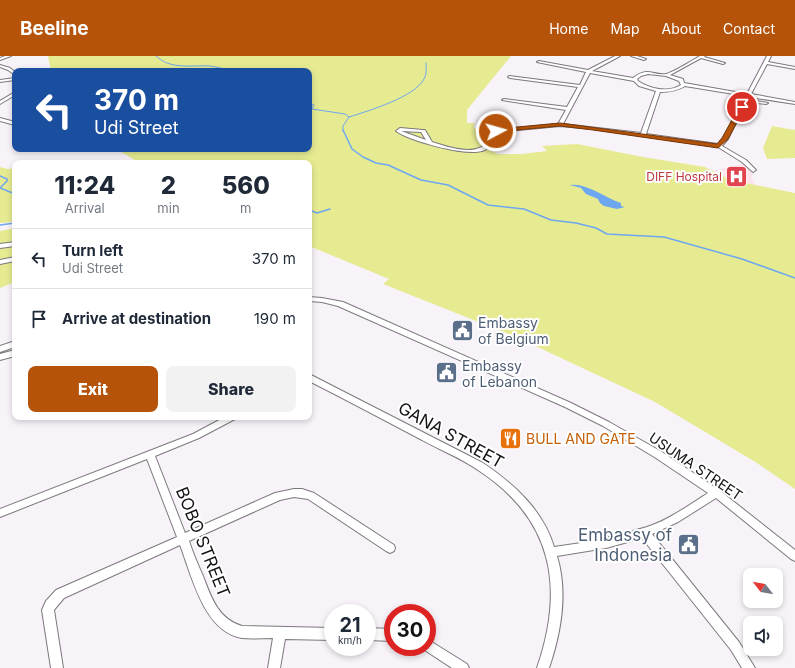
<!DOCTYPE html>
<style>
body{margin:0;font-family:Inter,sans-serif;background:#f2f2f3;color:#1f2937;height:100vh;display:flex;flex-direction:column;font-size:15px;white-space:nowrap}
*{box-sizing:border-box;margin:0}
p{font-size:13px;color:#747a83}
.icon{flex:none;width:22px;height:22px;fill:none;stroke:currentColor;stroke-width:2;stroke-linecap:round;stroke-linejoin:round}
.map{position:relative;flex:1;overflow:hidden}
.sheet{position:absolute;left:12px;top:104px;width:300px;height:260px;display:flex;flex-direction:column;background:#fff;border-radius:8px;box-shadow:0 2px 6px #0003}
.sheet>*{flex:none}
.banner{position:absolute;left:12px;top:12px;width:300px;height:84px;border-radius:8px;box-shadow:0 2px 6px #0003;background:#1a4fa0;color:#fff;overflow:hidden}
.needle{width:26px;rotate:301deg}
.controls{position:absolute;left:743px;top:512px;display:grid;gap:8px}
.controls a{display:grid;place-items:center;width:40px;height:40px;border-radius:8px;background:#fff;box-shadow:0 2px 6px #0003;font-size:20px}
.speed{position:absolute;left:324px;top:548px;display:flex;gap:8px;font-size:20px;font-weight:700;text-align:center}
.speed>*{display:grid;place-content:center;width:52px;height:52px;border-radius:50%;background:#fff;box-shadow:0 2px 6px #0003;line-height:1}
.speed small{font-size:10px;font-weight:400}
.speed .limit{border:6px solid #d22;background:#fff;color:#111}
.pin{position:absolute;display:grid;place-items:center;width:34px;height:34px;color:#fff;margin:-17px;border:2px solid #fff;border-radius:50%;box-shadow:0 1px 4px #0007}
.me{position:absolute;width:44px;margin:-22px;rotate:84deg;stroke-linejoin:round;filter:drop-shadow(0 0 3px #0008)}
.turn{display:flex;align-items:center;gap:14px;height:84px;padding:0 16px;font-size:18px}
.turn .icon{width:52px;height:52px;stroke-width:2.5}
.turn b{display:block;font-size:28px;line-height:34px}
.eta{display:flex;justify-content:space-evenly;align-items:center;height:68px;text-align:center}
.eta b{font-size:24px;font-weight:800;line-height:28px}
.button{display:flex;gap:8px;margin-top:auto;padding:8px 16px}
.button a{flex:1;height:46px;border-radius:8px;background:#b45309;color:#fff;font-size:16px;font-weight:800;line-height:46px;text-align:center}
.button a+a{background:#f2f2f3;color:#1f2937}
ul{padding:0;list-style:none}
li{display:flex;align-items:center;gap:12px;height:60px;padding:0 16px;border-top:1px solid #e0e1e3}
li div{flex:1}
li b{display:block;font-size:15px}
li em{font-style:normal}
header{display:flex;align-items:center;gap:24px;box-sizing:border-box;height:56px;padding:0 20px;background:#b45309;color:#fff}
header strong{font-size:19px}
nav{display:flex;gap:22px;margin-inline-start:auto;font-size:14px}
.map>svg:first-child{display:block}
</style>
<header>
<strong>Beeline</strong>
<nav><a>Home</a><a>Map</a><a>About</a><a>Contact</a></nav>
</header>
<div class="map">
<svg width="795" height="612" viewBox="0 0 795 612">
<rect width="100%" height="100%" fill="#f7f3f9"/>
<path fill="#fce3ec" d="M742 108 747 111 753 118 751 121 756 130 731 124 712 115Z"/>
<path fill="#e6eb92" d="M48 0H511L467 54V67H474V72L488 77 485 80 488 85 484 91 498 98H522L547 95 542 90 577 88 643 101 705 111 731 124 795 137V433L757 407 655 346 514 280 383 228 389 223 309 190V107H140L116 93H309V15H51Z
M772 70 794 74 795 73V102L767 103 763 92Z
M0 111 8 113 15 112V166L0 167Z
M15 172V226L0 232V175Z"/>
<path fill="#6ea7f0" d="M570 129C588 127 604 142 621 147V150L625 151 617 153 604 150 600 147 598 143 586 138 581 132Z"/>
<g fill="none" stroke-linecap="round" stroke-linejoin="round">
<path stroke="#6ea7f0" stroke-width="1" d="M156 0C170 14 192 9 210 10 217 11 224 13 231 15
M309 47 314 49 312 53 345 58 349 61 343 70V75
M349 61C368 55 415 41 424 23 427 18 426 12 426 7"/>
<path stroke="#6ea7f0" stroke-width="1.5" d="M343 74 352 93 363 101 376 107 388 109 421 124 448 129 488 149 524 153 551 164 576 167 596 172 607 178 664 181 742 203 795 222
M0 120 7 123V125L0 132 15 138
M309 154 317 157 330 153
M0 169 15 167"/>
<defs>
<path id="minor" d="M5 0H11L0 4V2Z
M615 0H620L592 15 633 22C648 10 653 20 666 18 672 17 693 4 700 0H705L704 1 725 7 723 8 701 2 670 19 683 23 684 27 747 38 767 0H771L768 6 795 11V13L767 8 751 38 795 46V48L750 41 745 50H751L756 45 768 47 766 48 757 47 752 53H743L728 83 722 90 746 104 756 114 753 116 742 106 718 91 593 73 560 70 497 76 491 80 492 88C489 91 486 94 482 95 464 100 410 85 396 75L400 72 423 74H425L432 86C448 91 473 100 486 88L487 79 494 74 558 68 566 54 502 44 504 43 567 51 578 31 510 22 508 21 509 20 580 29 586 16 537 6 539 5 588 14ZM590 17 634 25 639 30 656 35 641 77 563 68ZM648 18 666 20 679 25 681 29C668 37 650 33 638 25L637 23 641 20ZM685 30 746 40 723 82 718 88 646 78 660 36C669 36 677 35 685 30ZM401 75 421 76 426 84Z
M631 0H637L646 3 644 4Z
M0 9 10 12 15 16V19L8 14 0 11Z
M15 22V24L0 26V24Z
M15 36V39L0 48V45Z
M0 62 15 66V69L0 65Z
M15 186V190L0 192V188Z
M15 201V205L0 208V204Z
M309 241 322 242 343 246 571 347 609 366 662 396 719 434 795 494V505L791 503 716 442 678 466 652 478 739 586 755 612H742L731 594 642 482 606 492 557 500C568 536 561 577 549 612H537C565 531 553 463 478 414 461 402 440 394 422 384 384 364 347 344 309 325V318L483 407C514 428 543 454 554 491 586 487 617 480 647 471 669 464 689 449 708 437L656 402 603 370 565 351 338 250 322 246 309 245Z
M15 285V291L0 296V290Z
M15 294V300L0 304V298Z
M225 361H236L235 363 199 382 155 400 185 477 275 437 294 433H302L314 437 394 489 395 492 394 495 390 497 386 495 308 443 294 441 280 444 189 485C193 497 198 509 203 520 211 541 218 563 242 570L333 572V584L285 583 280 612H268L273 582C263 582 252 583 242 582 204 576 192 520 180 489L64 542 54 554 63 612H51L42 554 46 545 56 534 177 481 147 403 0 461V453L193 378Z
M367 572 393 573V585L367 584Z
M427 583 467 608 469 612H452L423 593 422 591H427Z"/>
</defs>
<use href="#minor" stroke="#7c787d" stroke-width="2"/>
<use href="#minor" fill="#fff" fill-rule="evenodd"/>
</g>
<path fill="#511d43" d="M309 333 310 341 309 342Z"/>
<path fill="#b45309" stroke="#753606" d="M742 50 745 51 728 83 718 92 593 74 560 70 496 76 493 75 496 73 560 67 717 88 722 82 739 51Z"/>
<defs>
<symbol id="hospital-square" viewBox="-11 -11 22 22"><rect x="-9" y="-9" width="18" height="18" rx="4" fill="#e0444e" stroke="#fff"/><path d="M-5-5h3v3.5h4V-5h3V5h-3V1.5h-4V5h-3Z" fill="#fff"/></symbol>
<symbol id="civic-square" viewBox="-11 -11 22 22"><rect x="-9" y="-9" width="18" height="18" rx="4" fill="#5c6f8a" stroke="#fff"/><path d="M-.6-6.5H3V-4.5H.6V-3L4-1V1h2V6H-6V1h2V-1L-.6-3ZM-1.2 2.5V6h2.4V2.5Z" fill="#fff"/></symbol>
<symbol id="restaurant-square" viewBox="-11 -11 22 22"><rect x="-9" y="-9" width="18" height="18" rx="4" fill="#e8710a" stroke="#fff"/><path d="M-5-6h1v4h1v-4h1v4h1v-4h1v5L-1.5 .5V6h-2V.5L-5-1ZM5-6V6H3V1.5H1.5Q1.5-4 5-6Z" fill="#fff"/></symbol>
</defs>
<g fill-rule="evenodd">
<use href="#hospital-square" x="724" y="108" width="25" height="25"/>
<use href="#civic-square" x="450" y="262" width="25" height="25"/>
<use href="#civic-square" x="434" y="304" width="25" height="25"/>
<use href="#restaurant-square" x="498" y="370" width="25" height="25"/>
<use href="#civic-square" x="676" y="476" width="25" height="25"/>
</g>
<g text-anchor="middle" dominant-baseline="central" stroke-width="4" stroke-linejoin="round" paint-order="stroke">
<g font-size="12" fill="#be3a42" stroke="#fff" text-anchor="end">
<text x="722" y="120">DIFF Hospital</text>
</g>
<g font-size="14" fill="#4e5e75" stroke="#fff" text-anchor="start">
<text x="478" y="266">Embassy<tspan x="478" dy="16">of Belgium</tspan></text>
<text x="462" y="309">Embassy<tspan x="462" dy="16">of Lebanon</tspan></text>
</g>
<g font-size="14" fill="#c56008" stroke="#fff" text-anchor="start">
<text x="526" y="382">BULL AND GATE</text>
</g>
<g font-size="14" fill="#141214" stroke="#fff">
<text transform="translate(696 410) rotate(34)">USUMA STREET</text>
</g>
<g font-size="17" fill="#141214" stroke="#fff">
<text transform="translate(451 379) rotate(29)">GANA STREET</text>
<text transform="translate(203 486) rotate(68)">BOBO STREET</text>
</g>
<g font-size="17" fill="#4e5e75" stroke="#fff" text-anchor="end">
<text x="672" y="479">Embassy of<tspan x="672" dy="20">Indonesia</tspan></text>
</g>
</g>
</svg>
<div class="controls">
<a><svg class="needle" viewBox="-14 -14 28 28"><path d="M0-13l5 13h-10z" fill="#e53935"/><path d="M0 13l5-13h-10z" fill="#747a83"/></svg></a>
<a><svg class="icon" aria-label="sound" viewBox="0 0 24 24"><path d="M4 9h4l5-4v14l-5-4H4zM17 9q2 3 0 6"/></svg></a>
</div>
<div class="speed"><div>21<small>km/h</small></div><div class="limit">30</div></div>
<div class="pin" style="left:742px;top:51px;background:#d93025"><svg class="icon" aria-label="arrive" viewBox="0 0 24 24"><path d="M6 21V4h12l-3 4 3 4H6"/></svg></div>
<svg class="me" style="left:496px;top:75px" viewBox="-20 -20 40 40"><circle r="17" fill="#b45309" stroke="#fff" stroke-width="3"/><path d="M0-11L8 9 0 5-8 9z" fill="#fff"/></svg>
<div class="banner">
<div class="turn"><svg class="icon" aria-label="left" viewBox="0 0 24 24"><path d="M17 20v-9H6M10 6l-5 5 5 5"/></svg><div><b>370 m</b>Udi Street</div></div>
</div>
<section class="sheet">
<div class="eta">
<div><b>11:24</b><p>Arrival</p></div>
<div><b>2</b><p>min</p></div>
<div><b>560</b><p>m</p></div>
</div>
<ul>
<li><svg class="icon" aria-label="left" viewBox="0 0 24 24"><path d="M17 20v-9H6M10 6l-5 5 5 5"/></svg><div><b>Turn left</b><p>Udi Street</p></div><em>370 m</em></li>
<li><svg class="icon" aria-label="arrive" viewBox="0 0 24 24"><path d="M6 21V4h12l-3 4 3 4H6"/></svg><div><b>Arrive at destination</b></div><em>190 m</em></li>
</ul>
<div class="button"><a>Exit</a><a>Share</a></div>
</section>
</div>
